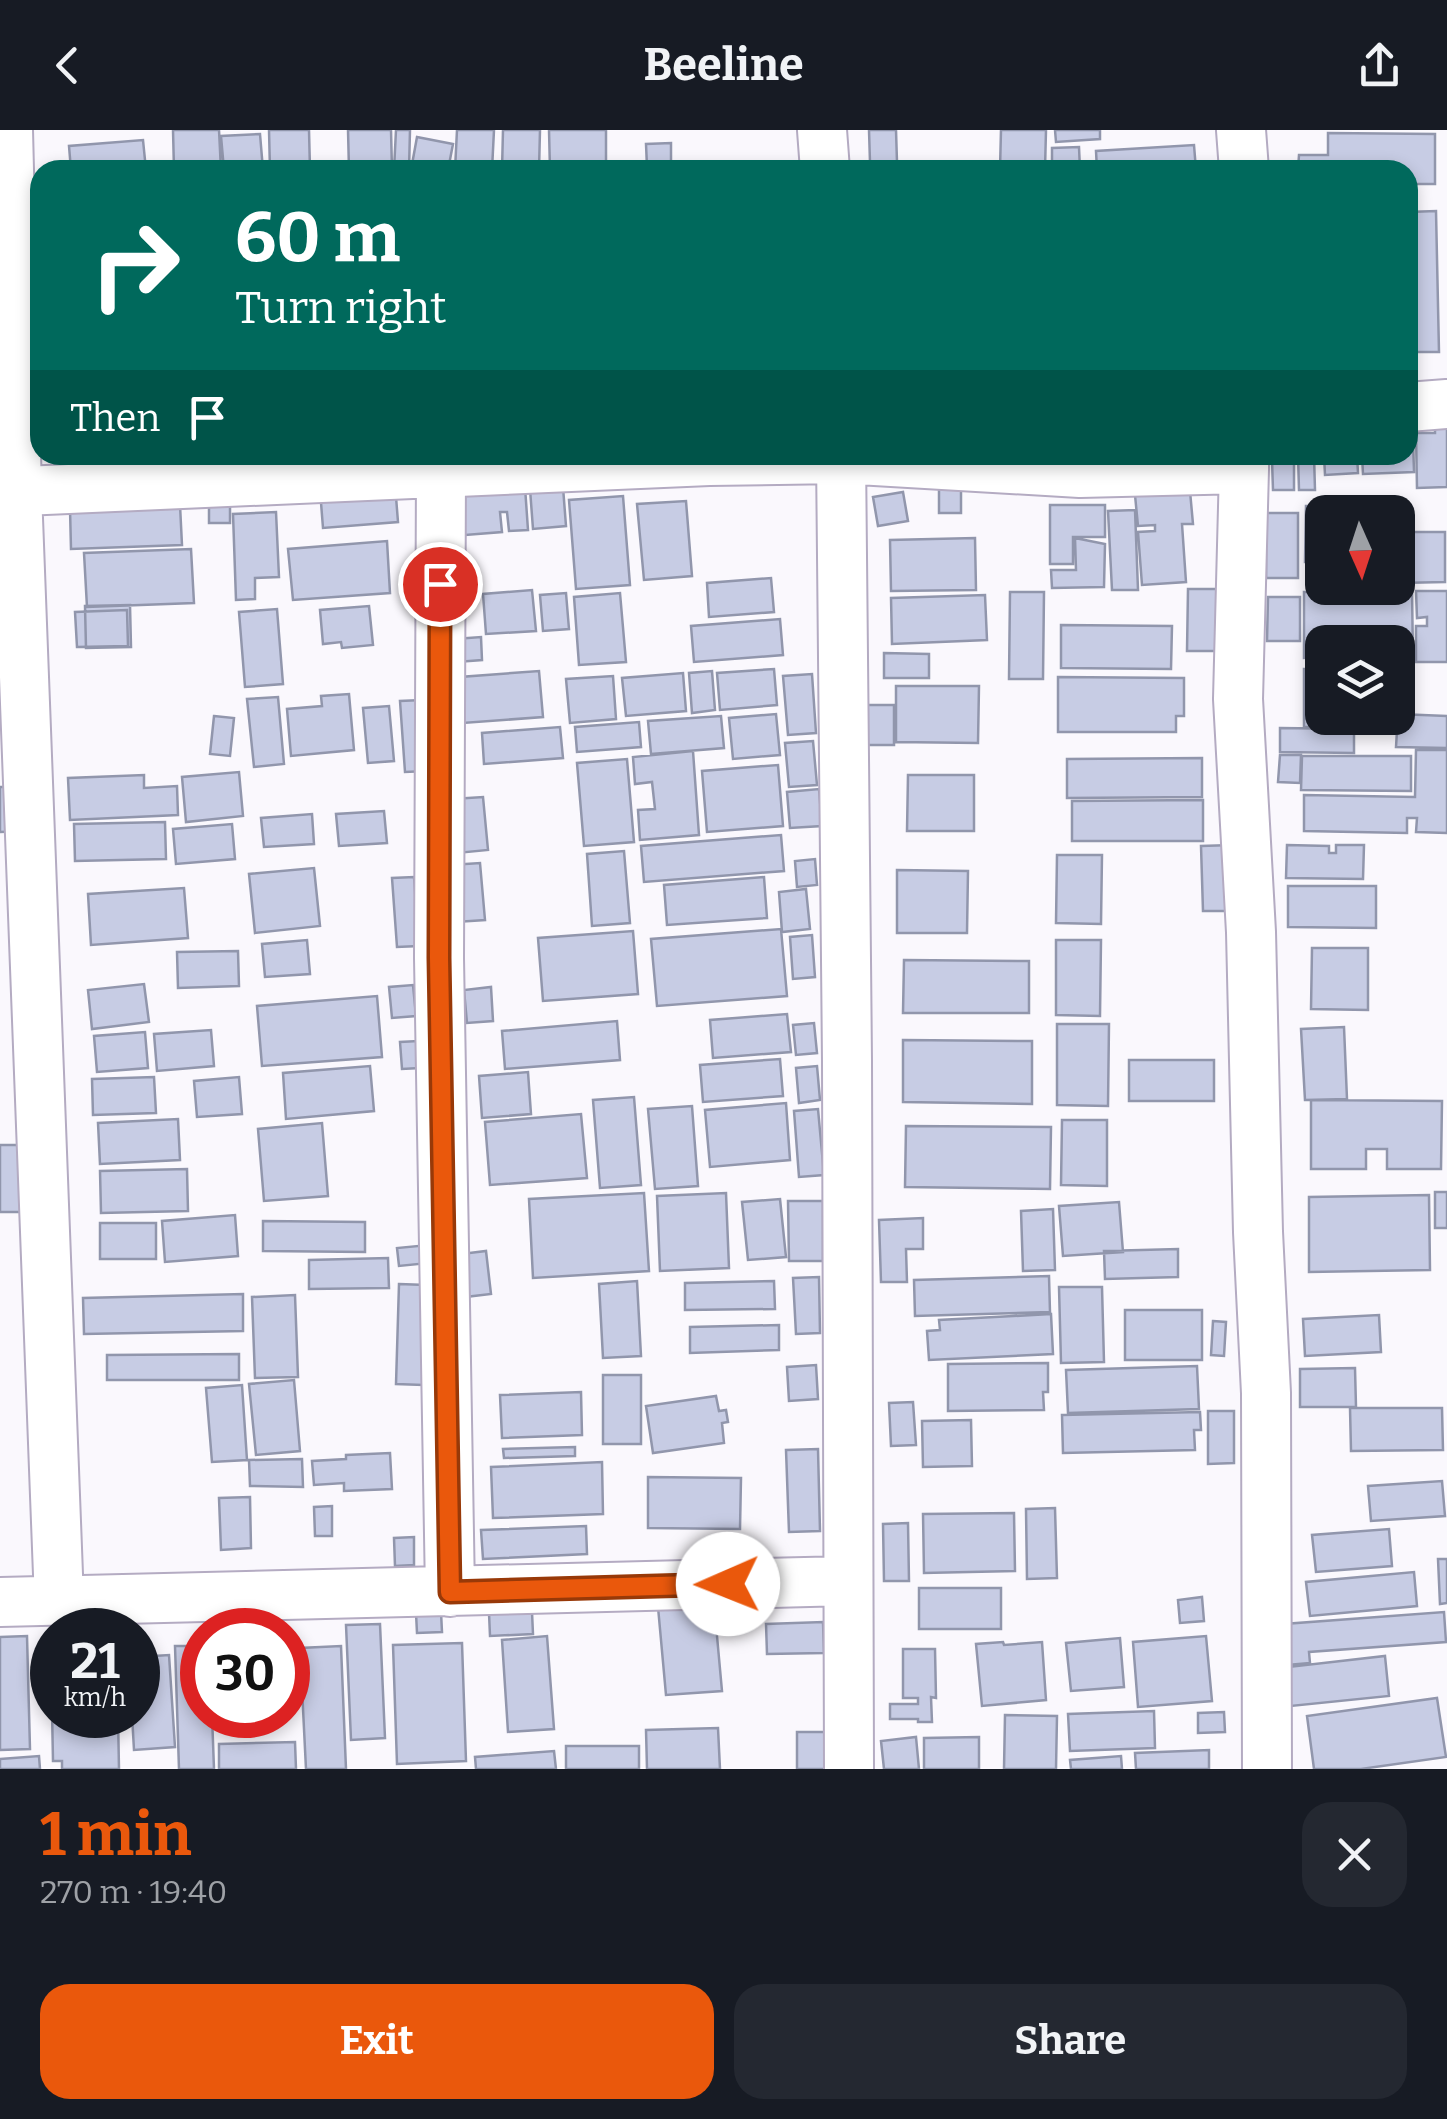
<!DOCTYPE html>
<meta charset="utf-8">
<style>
body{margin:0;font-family:Bitter,serif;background:#242831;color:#f1f3f6;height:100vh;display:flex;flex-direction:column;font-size:38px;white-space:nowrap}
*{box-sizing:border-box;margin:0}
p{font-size:32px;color:#9ea1a6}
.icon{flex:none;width:55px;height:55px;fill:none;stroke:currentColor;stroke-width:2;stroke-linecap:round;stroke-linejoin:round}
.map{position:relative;height:1639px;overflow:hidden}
.side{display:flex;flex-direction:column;background:#171b24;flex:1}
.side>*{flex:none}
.guide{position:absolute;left:30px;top:30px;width:1388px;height:305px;border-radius:30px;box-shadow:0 5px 15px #0003;background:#00695c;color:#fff;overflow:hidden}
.needle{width:65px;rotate:177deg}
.fabs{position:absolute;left:1305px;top:365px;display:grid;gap:20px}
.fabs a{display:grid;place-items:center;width:110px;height:110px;border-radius:20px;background:#171b24;box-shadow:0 5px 15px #0003;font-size:50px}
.speed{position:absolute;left:30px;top:1478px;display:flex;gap:20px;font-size:50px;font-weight:700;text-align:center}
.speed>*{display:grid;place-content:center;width:130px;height:130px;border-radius:50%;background:#171b24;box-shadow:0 5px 15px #0003;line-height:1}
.speed small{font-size:25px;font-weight:400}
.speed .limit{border:15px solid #d22;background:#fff;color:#111}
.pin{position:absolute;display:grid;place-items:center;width:85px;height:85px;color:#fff;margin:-42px;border:5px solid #fff;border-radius:50%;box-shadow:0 2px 10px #0007}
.me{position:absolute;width:110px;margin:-55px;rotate:269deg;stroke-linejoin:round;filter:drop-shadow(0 0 8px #0008)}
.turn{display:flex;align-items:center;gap:35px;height:210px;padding:0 40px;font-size:45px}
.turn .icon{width:130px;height:130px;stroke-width:2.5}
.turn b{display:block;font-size:70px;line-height:85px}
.then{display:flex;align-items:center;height:95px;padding:0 40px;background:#0003;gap:20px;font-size:38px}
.round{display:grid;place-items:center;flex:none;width:105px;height:105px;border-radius:30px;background:#242831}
.head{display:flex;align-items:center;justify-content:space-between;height:170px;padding:0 40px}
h1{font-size:60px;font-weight:700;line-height:75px;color:#ea580c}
.primary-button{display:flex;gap:20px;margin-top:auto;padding:20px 40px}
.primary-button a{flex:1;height:115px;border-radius:30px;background:#ea580c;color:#fff;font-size:40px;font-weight:700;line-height:115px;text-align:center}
.primary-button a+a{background:#242831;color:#f1f3f6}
header{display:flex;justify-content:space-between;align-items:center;height:130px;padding:0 40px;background:#171b24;font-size:45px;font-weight:700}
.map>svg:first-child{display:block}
</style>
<header><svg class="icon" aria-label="back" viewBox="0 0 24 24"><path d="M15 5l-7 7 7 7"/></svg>Beeline<svg class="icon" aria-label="share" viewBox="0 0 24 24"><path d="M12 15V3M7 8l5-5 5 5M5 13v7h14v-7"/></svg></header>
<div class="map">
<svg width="1447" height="1639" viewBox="0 0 1447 1639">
<rect width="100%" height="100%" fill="#faf8fd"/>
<path fill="#c7cce4" stroke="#9196ac" stroke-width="2.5" d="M173 0H219L221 40H174Z
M269 0H309L310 40H270Z
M348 0H391L392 40H349Z
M396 0H410L409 40H394Z
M457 0H494L492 40H455Z
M503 0H540L539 40H502Z
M549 0H606V40H550Z
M869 0H896L897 32H870Z
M1001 0H1046L1045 40 1000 39Z
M1055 0H1100V9L1056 12Z
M1328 3 1435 4V54H1408V40H1298L1299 25H1328Z
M260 4 263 40H224L221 6Z
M417 7 453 14 448 40H411Z
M143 10 146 40H71L69 16Z
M671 13V37H647L646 14Z
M1194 15 1196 40H1097L1096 21Z
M1079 17 1080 40H1052V18Z
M1436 81 1439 222H1408V82Z
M1435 292H1447V357L1417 358 1416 303H1435Z
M1408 308H1413L1414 342 1363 344 1362 325H1408Z
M71 325H140V335L71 338Z
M1298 325H1314L1315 360H1299Z
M1324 325H1357L1358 343 1325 345Z
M1272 330H1294V360H1273Z
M395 354 398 392 323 398 320 360Z
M525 357 528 400 509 401 507 382H500L502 402 453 406 450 363Z
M563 357 566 396 533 399 530 359Z
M939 358H961V383H939Z
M1190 361 1193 394H1182L1186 452 1142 455 1138 402 1155 401V395L1138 396 1135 365Z
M903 362 908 391 878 396 873 367Z
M623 366 630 455 576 459 569 370Z
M209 371H230V393H209Z
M686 371 692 446 644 450 637 374Z
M180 375 182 415 71 419 70 379Z
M1050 375H1105V407H1073V434H1050Z
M1306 376 1376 377 1377 382H1322V436H1316V432H1305Z
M1135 380 1138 460H1112L1108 381Z
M276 382 279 447 255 448V469L236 470 233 384Z
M1266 383H1298V448H1266Z
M1399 402H1445V452L1399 453Z
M975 408 976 460 891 461 890 410Z
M1075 408 1105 414 1104 457 1052 458 1051 440H1076Z
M387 411 390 463 293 470 288 419Z
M191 419 194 473 87 477 84 423Z
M771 448 774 482 709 487 707 453Z
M1188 459H1222V521H1187Z
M532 460 536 501 486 504 483 464Z
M1416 461H1447V532H1416V496H1427V487L1417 488Z
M1010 462H1044L1043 549H1009Z
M1304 462H1364V471L1373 470V462H1412L1413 527H1398V512H1322V527L1304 528Z
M566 463 569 499 543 501 540 465Z
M620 463 626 532 579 535 574 467Z
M985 465 987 510 892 514 891 468Z
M1268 467H1300V511H1267Z
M130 475 131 517 86 518 85 476Z
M369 476 373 515 342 518 341 512 323 514 320 480Z
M277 479 283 554 245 557 239 482Z
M127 480 128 516 77 517 75 482Z
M780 489 783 525 694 532 691 496Z
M1061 495 1172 496 1171 539 1061 538Z
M481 507 482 530 457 532 455 509Z
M884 523 929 524V548H884Z
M774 539 777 575 720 580 717 543Z
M1304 539H1322V588H1355V597H1304Z
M539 541 543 587 463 593 460 547Z
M712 541 715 580 692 583 689 543Z
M683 543 686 581 626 586 622 548Z
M812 544 816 603 788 605 783 546Z
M613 546 616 589 570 593 566 549Z
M1058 547 1184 548V586H1176V602H1058Z
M896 556H979L978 613 896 612Z
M349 564 354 620 291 626 287 579 322 576 321 566Z
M278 567 284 634 254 637 247 569Z
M422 570 427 641 405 642 400 571Z
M867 575H894V615H867Z
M389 576 394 631 368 633 363 578Z
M776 584 780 625 733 629 729 588Z
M1398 584 1447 586V618L1396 617Z
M214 586 234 588 230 626 210 624Z
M721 586 724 618 651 624 648 591Z
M639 592 641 617 577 622 575 597Z
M560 597 563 628 484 634 482 603Z
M1280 598 1354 599V623L1280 622Z
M813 611 817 655 789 657 785 613Z
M1416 620H1447V703L1416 702 1417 688H1407V703L1304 701V665L1415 667Z
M693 621 699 705 640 710 638 680 655 679 652 652 635 654 633 627Z
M1280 625H1301L1300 653 1278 652Z
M1302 626H1411V661L1301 660Z
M1202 628V667L1067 668V629Z
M627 629 634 712 584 716 577 633Z
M778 635 783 696 707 702 702 641Z
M239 642 243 686 186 692 182 647Z
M144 645V658L177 656 178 685 70 690 68 648Z
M908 645H974V701H907Z
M0 657H22V701L0 702Z
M819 659 822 696 790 698 787 662Z
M483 667 488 720 457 723 453 669Z
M1203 670V711H1072V671Z
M384 681 387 713 339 716 336 684Z
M312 684 314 714 264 717 261 688Z
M165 692 166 729 75 731 74 694Z
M232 694 235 729 176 734 173 699Z
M781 705 784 741 644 752 641 716Z
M1232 715 1229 781H1203L1201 716Z
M1287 715 1329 716V723H1336V715H1364L1363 749 1286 748Z
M624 721 630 793 592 796 587 724Z
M1057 725H1102L1101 794 1056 793Z
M815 729 817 755 797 757 795 731Z
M480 733 485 790 456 792 451 735Z
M314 738 320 796 255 803 249 744Z
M897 740 968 741 967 803H897Z
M414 747 419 816 397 817 392 748Z
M764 747 767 788 667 795 664 755Z
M1288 756H1376V798L1288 797Z
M184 758 188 808 91 815 88 764Z
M806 759 810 799 782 802 779 762Z
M781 799 787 866 657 876 651 809Z
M633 801 638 864 543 871 538 808Z
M812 805 815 847 793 849 790 807Z
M307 810 310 844 265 847 262 814Z
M1056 810H1101L1100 886 1056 885Z
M1312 818H1368V880L1311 879Z
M238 821 239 856 178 858 177 822Z
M904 830 1029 831V883H903Z
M144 854 149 892 92 899 88 860Z
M413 855 416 886 392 888 389 857Z
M491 857 493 891 467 893 464 860Z
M377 866 382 927 262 936 257 876Z
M787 884 791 922 713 928 710 890Z
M617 891 620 930 505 939 502 901Z
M814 893 817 923 796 925 793 895Z
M1057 894H1109L1108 976 1057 975Z
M1344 897 1347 969 1305 970 1301 899Z
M211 900 214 936 157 941 154 904Z
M145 902 148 938 97 942 94 906Z
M903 910 1032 911V974L903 972Z
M418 911 420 938 402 939 400 912Z
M780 929 783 966 703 972 700 935Z
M1129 930H1214V971H1129Z
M370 936 374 981 286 989 283 943Z
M817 936 820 970 799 973 796 938Z
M528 942 531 984 482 988 479 946Z
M154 947 156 983 93 985 92 949Z
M239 947 242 984 197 987 194 951Z
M634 967 641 1055 600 1058 593 970Z
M1311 970 1442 971 1441 1039H1387V1019H1366V1039H1311Z
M786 973 790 1030 710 1037 705 980Z
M692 976 698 1056 655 1059 648 979Z
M818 979 824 1045 799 1047 794 981Z
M581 984 587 1048 490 1055 485 992Z
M178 989 180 1030 100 1034 98 993Z
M1062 990H1107V1056L1061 1055Z
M322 993 328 1066 264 1071 258 999Z
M906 996 1051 997 1050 1059 905 1057Z
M0 1015H26V1082H0Z
M187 1039 188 1081 101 1083 100 1041Z
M1435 1062H1447V1098H1435Z
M644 1063 649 1141 533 1148 529 1069Z
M726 1063 729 1138 660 1141 657 1066Z
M1429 1065 1430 1140 1309 1142V1067Z
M780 1069 786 1127 748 1130 742 1072Z
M788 1071H823V1131H789Z
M1119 1072 1123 1122 1063 1126 1059 1076Z
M1053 1079 1055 1140 1023 1141 1021 1081Z
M235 1085 238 1126 165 1132 162 1091Z
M923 1088V1119H906L907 1152H881L879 1090Z
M263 1091 365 1092V1122L263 1121Z
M100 1093H156V1129H100Z
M428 1115 429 1133 399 1136 397 1118Z
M1178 1119V1147L1105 1149 1104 1121Z
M486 1121 491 1164 465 1167 461 1124Z
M388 1128 389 1158 309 1159V1130Z
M1049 1146 1050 1182 915 1186 914 1150Z
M819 1147 820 1203 796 1204 793 1148Z
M637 1151 641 1226 603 1228 599 1154Z
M774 1151 775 1179 685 1180V1153Z
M399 1154 426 1155 423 1255 396 1254Z
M1059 1157H1102L1104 1232 1061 1233Z
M243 1164V1201L84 1204 83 1168Z
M295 1165 298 1247 255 1248 252 1167Z
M1125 1180H1202V1230H1125Z
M1051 1184 1053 1224 929 1230 927 1201 940 1200 939 1190Z
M1379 1185 1381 1222 1305 1226 1303 1189Z
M1213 1191 1226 1192 1224 1226 1211 1225Z
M779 1195V1220L690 1223V1197Z
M239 1224V1250H107V1225Z
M1048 1233V1262H1043L1044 1280 948 1281V1234Z
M816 1235 818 1269 789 1271 787 1237Z
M1197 1236 1199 1279 1068 1283 1066 1240Z
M1355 1238 1356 1277H1300V1239Z
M603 1245H641V1314H603Z
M294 1250 300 1321 256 1325 249 1254Z
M242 1255 247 1330 212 1332 206 1258Z
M581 1262 582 1305 502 1308 500 1265Z
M716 1266 719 1281 726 1280 728 1292 722 1293 724 1313 653 1323 646 1276Z
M913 1272 916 1315 891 1316 889 1273Z
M1350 1278H1442L1443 1320 1351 1321Z
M1208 1281H1234V1333L1208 1334Z
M1200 1282 1201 1300H1194L1195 1320 1063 1323 1062 1285Z
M971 1290 972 1336 923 1337 922 1291Z
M575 1317V1326L504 1328 503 1319Z
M818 1319 820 1401 789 1402 786 1320Z
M390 1323 392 1359 344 1361V1353L314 1355 312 1331 346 1329V1325Z
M302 1329 303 1357 250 1356 249 1330Z
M602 1332 603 1384 493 1388 491 1337Z
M648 1347 741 1348 740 1399 648 1398Z
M1442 1351 1445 1386 1371 1391 1368 1356Z
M250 1367 251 1418 221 1420 219 1368Z
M332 1376V1406H315L314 1377Z
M1055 1378 1057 1448 1027 1449 1026 1379Z
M1014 1383 1015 1441 924 1443 923 1384Z
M908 1393 909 1451H884L883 1394Z
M586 1396 587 1424 483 1429 481 1400Z
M1389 1399 1392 1436 1316 1442 1312 1405Z
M414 1407V1435L395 1436 394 1408Z
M1438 1429H1447V1473L1440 1474Z
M1414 1442 1417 1476 1310 1486 1306 1452Z
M919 1458H1001V1499H919Z
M1202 1467 1204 1491 1180 1493 1178 1470Z
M714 1473 722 1561 666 1565 658 1477Z
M441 1482 442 1502 417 1503 416 1483Z
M532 1482 533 1504 490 1506 489 1483Z
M1444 1482 1446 1512 1309 1522 1310 1533 1287 1535 1284 1494Z
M823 1492 824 1523 767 1524 766 1494Z
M380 1494 385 1608 351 1610 346 1495Z
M27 1506 30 1619 0 1620V1507Z
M547 1506 554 1599 508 1602 502 1510Z
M1206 1506 1212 1571 1138 1577 1133 1512Z
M1120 1508 1124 1557 1071 1561 1066 1513Z
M1003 1512 1004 1515 1042 1512 1046 1570 982 1576 976 1514Z
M462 1513 466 1631 397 1634 393 1515Z
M175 1516H202V1585H212L214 1639H179Z
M341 1516 346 1639H306L300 1518Z
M903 1519H935L936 1568 931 1567 932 1592H918V1589H890V1574H918V1568H903Z
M169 1525 175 1617 134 1620 132 1585H138V1527Z
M1385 1526 1389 1566 1291 1576 1288 1537Z
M51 1529 52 1585H118L119 1639H62V1631H53Z
M1437 1568 1446 1627 1361 1639H1314L1307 1586Z
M1154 1581 1155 1618 1070 1621 1068 1584Z
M1224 1582 1225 1602 1198 1603V1583Z
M1005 1585 1057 1586 1056 1639H1004Z
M718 1598 720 1639H647L646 1600Z
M797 1602H830V1639H797Z
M916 1607 919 1639H884L881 1611Z
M979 1607V1639H924V1608Z
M295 1612 296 1639H219V1614Z
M566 1616H639V1639H566Z
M1209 1620V1639H1136L1135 1623Z
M554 1621 556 1639H476L475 1627Z
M39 1626 40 1639H0V1629Z
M1121 1626 1122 1639H1071L1070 1630Z"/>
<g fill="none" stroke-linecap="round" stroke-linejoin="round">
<defs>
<path id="minor" d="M8 0 17 362 59 1471
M822 0 825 40
M1241 0 1244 40
M1408 277 1447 274
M841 325 847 931 849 1639
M1244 339 1238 569 1251 802 1258 1102 1266 1263 1267 1639
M441 342 439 828 450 1462
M0 362 709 331 841 329 1080 343 1244 339V325
M0 1472 848 1451"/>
</defs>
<use href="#minor" stroke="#b4abc2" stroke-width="52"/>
<use href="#minor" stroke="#fff" stroke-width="48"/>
</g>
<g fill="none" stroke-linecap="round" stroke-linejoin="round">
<defs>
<path id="route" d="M440 454 439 828 450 1462 728 1454"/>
</defs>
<use href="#route" stroke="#983908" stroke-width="25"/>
<use href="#route" stroke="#ea580c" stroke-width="18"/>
</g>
</svg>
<div class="fabs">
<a><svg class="needle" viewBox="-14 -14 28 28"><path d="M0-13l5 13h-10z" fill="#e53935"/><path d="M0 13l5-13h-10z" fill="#9ea1a6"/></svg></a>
<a><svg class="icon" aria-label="layers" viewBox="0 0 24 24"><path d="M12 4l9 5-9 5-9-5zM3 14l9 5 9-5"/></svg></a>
</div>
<div class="speed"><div>21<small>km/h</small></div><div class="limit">30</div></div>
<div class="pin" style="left:440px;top:454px;background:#d93025"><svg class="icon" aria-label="arrive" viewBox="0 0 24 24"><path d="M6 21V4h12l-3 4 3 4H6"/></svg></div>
<svg class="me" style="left:728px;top:1454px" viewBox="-20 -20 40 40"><circle r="19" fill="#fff"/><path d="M0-13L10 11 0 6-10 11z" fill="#ea580c"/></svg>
<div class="guide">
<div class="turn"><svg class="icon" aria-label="right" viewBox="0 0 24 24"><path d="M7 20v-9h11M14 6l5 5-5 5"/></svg><div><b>60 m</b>Turn right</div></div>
<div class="then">Then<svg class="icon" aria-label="arrive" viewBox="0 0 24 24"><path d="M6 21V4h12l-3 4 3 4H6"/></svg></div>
</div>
</div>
<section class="side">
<div class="head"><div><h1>1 min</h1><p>270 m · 19:40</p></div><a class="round"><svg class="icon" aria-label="close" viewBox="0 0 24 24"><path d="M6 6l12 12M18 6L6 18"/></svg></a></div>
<div class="primary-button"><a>Exit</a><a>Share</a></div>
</section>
